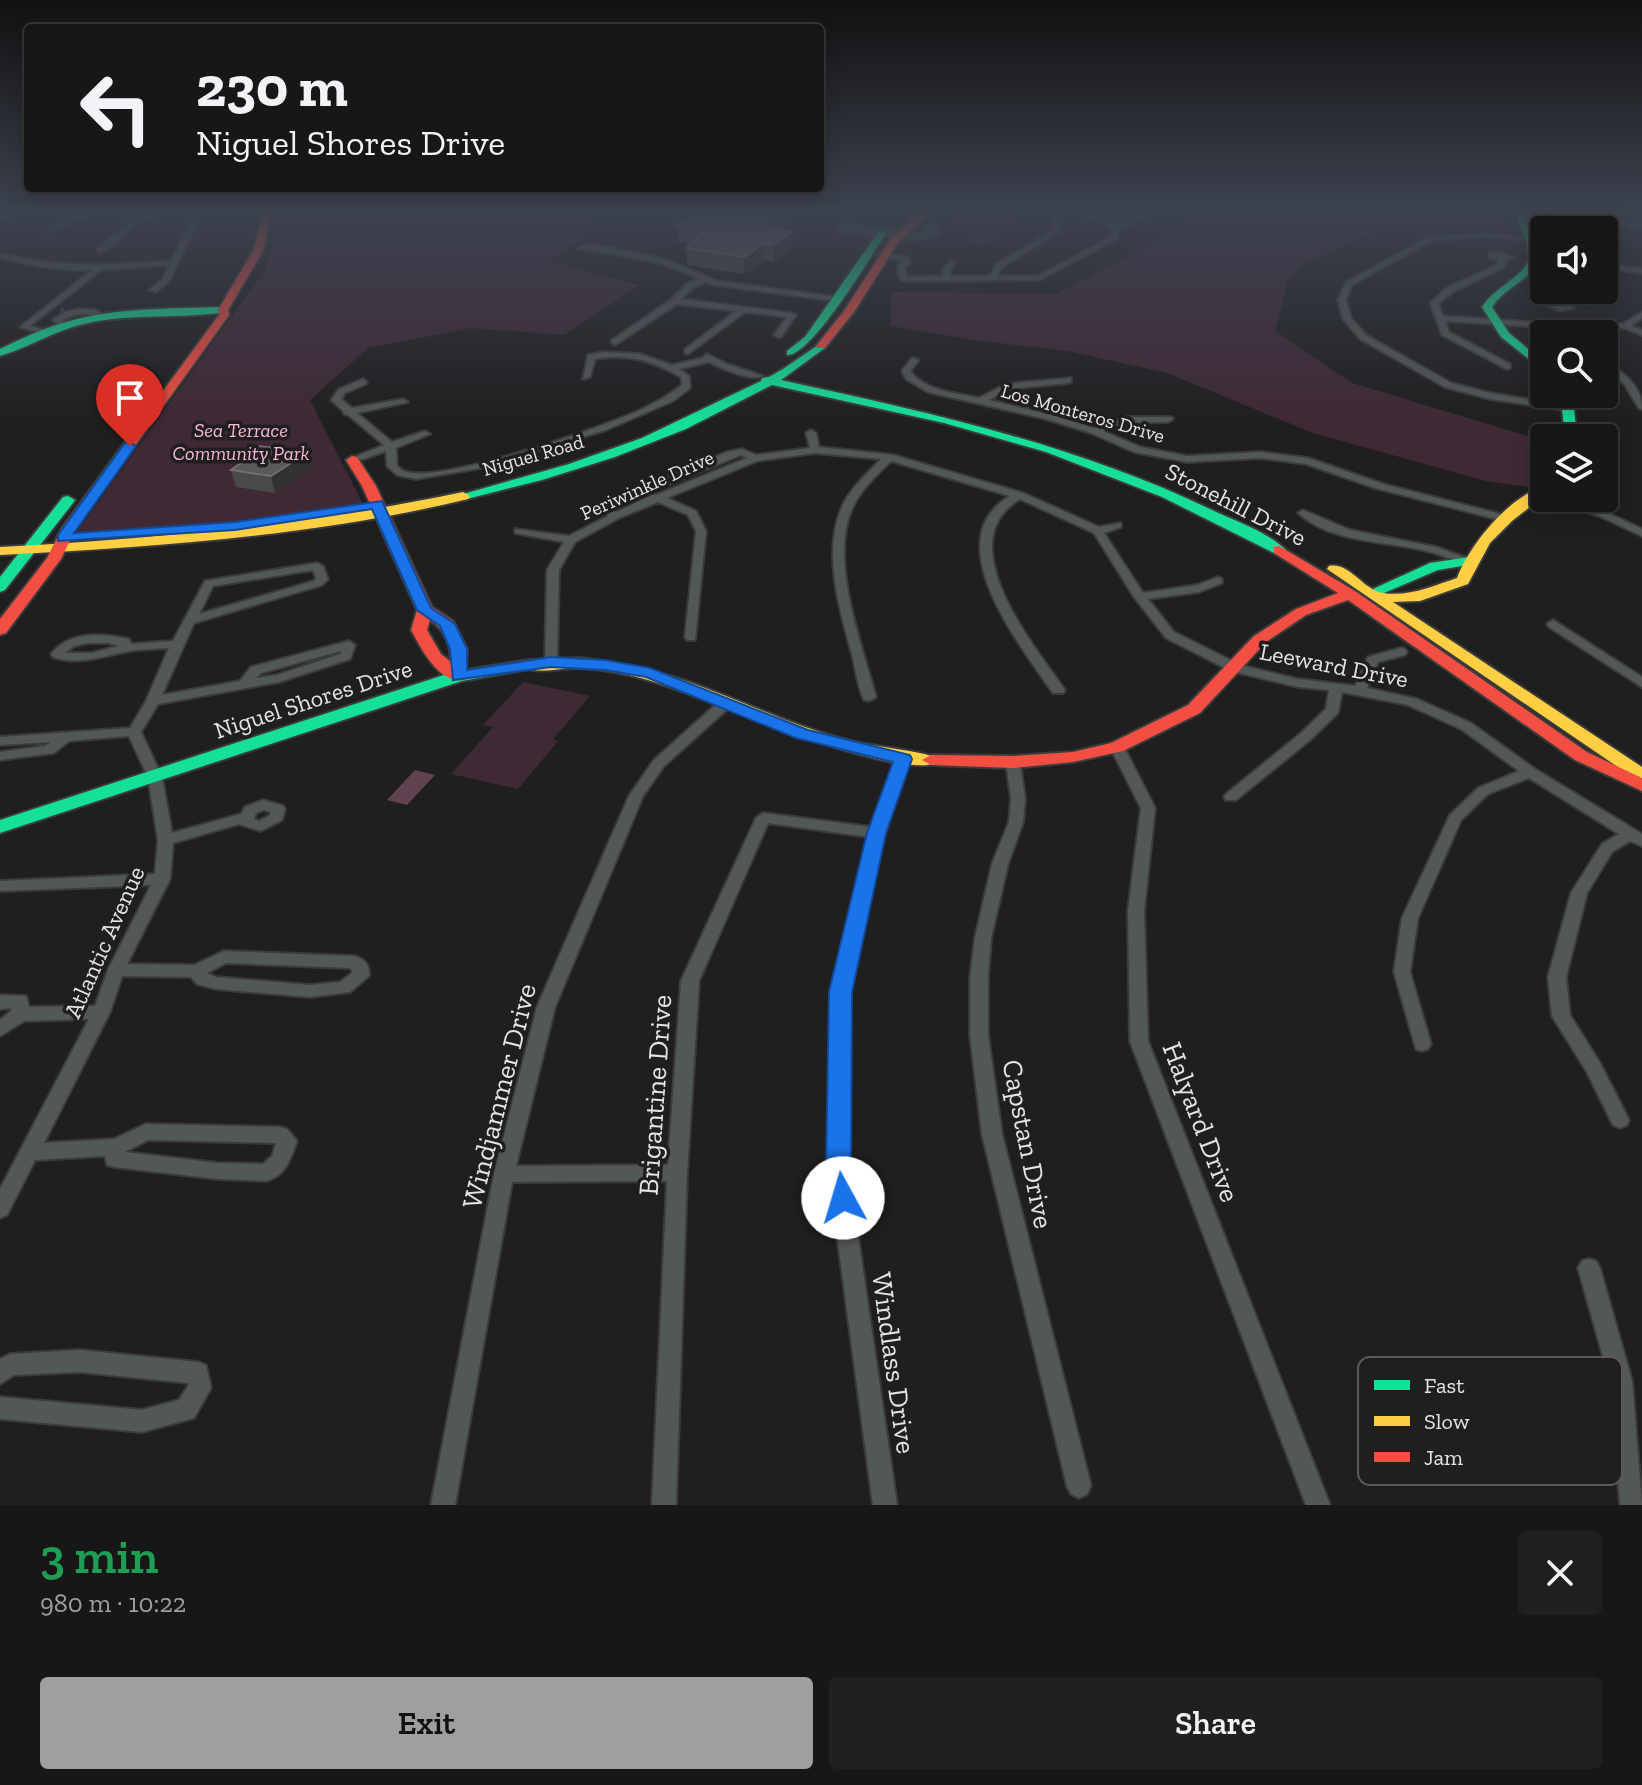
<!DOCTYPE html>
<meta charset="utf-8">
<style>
body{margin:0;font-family:"Zilla Slab",serif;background:#212021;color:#f1f3f6;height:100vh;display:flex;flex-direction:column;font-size:30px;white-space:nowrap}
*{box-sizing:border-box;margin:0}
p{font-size:26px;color:#9f9fa2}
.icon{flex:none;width:44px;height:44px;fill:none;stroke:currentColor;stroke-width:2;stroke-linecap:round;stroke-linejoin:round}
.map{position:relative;height:1505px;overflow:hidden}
.side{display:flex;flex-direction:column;background:#181718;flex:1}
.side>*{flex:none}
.hud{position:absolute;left:24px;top:24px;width:800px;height:168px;border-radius:8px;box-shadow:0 4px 20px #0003,0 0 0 2px #363637;background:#181718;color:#f1f3f6;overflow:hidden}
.tools{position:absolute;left:1530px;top:216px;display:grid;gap:16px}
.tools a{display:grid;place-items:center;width:88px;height:88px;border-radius:8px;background:#181718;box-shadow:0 4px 20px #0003,0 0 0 2px #363637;font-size:40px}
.pin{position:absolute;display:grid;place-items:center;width:68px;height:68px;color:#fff;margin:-82px -34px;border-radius:50% 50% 50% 0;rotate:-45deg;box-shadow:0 0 8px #0007}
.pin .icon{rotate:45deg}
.me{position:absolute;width:88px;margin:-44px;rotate:354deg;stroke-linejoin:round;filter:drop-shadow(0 0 6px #0008)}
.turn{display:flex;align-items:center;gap:28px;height:168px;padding:0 40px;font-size:36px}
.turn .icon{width:104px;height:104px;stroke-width:2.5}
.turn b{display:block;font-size:56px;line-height:68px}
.round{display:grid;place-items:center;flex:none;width:84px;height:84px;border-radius:8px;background:#212021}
.head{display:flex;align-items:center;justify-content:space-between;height:136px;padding:0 40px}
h1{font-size:48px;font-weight:600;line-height:60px;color:#1e9e55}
.action{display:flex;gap:16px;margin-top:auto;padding:16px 40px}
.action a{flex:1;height:92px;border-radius:8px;background:#a09f9f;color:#111;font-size:32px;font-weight:600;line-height:92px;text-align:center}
.action a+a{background:#212021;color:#f1f3f6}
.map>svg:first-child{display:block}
</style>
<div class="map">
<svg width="1642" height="1505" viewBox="0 0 1642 1505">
<rect width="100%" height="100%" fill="#201f20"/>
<path fill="#3f2935" d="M281 211H592C595 237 565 250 548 261L640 285 564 335 470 328 368 348 310 400 363 504 263 520 75 534 266 269Z
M968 211H988L979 216 981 218 992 211H1014L999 220 1018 223 1006 232H999L1001 235 987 245 966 243 982 230 950 224Z
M1204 211H1498L1508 215 1489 222H1396L1305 264 1288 280 1275 331 1352 383 1544 441V456L1535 488 1486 481 1313 433 1167 373 1068 351 981 341 891 326V292L1056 294 1161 238Z
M523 682 590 696 553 739 558 741 518 789 451 774 493 727 483 725Z"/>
<path fill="#624151" d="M415 770 435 775 407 805 387 800Z"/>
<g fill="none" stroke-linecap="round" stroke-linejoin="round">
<path stroke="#3e3d3d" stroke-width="8" stroke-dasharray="8 4" stroke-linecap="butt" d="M60 311 63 312"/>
<defs>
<path id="street" d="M15 211H23L0 221V217Z
M88 211H96L49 232 44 231Z
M154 211H163C156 215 147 217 140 222 126 230 115 250 98 252V248L131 221Z
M196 211H202L170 280 156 292 149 290 163 279 169 265 101 270 30 326 48 331V335L20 327 92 270C60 271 30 266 0 257V253C58 269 113 265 171 261Z
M1045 211H1051L1061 225 1060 231 1001 268 998 276H1038L1111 237V228L1075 211C1090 211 1104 225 1119 224 1133 223 1142 210 1155 211L1132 225 1118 228 1117 239 1039 280 904 281 900 279 897 268 902 261 876 255 880 253 908 257 910 263 905 268 907 277 943 276 942 270 951 261 955 263 950 270 951 276H991L995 265 1055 229V225Z
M1520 214 1642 224V228L1518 217Z
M843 224 920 234 924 233 922 227 933 224 941 233 917 240 837 231 839 228 853 229 841 227Z
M1487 233 1532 238 1528 240 1487 237 1433 240 1352 285 1346 300 1351 318 1366 335 1451 383 1490 393 1568 406 1571 407V411L1490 399 1445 387 1360 339 1343 319 1338 300 1346 282 1429 237Z
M588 243 665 259 717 281 837 297 841 299 837 301 715 285 706 282 694 287 681 299 792 313 796 315 781 337H778L774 335 787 317 745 312 688 354 685 353V349L736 311 677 304 615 345 611 342 612 340 672 299 688 283 700 279 660 263 577 248Z
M1490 253H1502L1514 258 1506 260 1503 268 1454 291 1438 304 1443 316 1558 324H1623L1642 312V318L1631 326 1642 330V335L1624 328H1558L1445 321 1449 332 1510 364V368L1507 369 1442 335 1430 303 1448 287 1497 265 1499 259 1489 258Z
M1604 264 1642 269V273L1604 268Z
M1562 302 1575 308 1560 311 1547 305Z
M80 309 95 310 107 317 103 319C88 313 77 312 62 320L67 326 63 328 53 320 65 312Z
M604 352 640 354 672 365 703 358 707 354 727 364 763 376C749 381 723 369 709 362L679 369 689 376 690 388 673 401 606 430 481 468 416 479 397 475 387 466 386 451 352 463 347 460 384 445 348 415 344 414 343 411 331 400 339 389 363 379 367 382 366 384 345 393 341 399 352 408 403 399 408 402 357 413 392 442 425 431 430 434 396 448 397 466C401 469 402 471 407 472 444 482 601 428 640 410 655 403 669 395 682 385L681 377C653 361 627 353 595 359L590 377 583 379 588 355Z
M912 358 919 360 910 371C925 391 956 393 979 398L1006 384 1071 378V382L1068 383 1008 389 989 400 1052 415 1094 428 1128 417H1171L1173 419 1168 422 1129 423 1103 431 1140 447 1187 456 1261 452 1308 458 1383 484 1508 516 1509 518 1504 521 1375 488 1306 464 1261 458 1187 462 1134 452 1091 433 1046 419 928 392 906 379 902 371Z
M1604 361C1623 371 1642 386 1642 409L1639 408 1624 384 1604 368Z
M811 430 816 433 819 447 893 455 1023 493 1099 527 1121 523V527L1104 533 1143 593 1197 585 1218 577 1222 579V583L1199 592 1148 599 1174 632 1240 665 1298 679 1355 686 1368 657 1401 648 1405 649 1407 652 1405 655 1378 662 1367 688 1417 699 1471 723 1535 769 1642 834V846L1630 841 1612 852 1587 893 1566 977 1570 1015 1600 1063 1629 1120 1627 1125 1620 1128 1613 1125 1587 1072 1552 1016 1548 977 1571 893 1602 844 1619 834 1529 778 1488 794 1461 820 1418 918 1410 972 1431 1044 1428 1049 1422 1051 1416 1049 1394 972 1402 918 1450 815 1478 788 1519 771 1461 729 1408 705 1342 692 1338 713 1310 740 1236 800H1226L1224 797 1226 794 1300 734 1326 709 1329 690 1298 687 1231 671 1166 638 1134 597 1094 533 1020 499C948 542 1034 646 1065 690L1063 693H1053C1021 646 935 540 1010 496L891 461C877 475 860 490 852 509 829 560 862 645 876 697L869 701 864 700C858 687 856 672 853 658 841 614 823 558 840 512 847 491 866 475 881 459L815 453 757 461 667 498 696 511 706 531 695 640H687L685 637 696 531 688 515 658 502 619 518 575 542 559 570 557 662 551 666 546 665 545 662 547 570 564 542 515 533V529L569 536 608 516 599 509V505L727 452 742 449 756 455 810 448 806 433ZM741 455 747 458 658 494 652 495 616 512 611 508Z
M1544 498C1579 498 1611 514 1642 529V536L1599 516Z
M1303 510 1350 530 1436 547 1475 561 1469 564C1455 561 1442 555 1427 551 1386 541 1331 543 1298 513Z
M317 563 323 566 328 579 322 585 194 623 162 695 240 681 251 667 349 641 355 645 350 659 279 682 158 704 141 732 162 777 172 833 241 814 245 807 263 800 283 806 285 809 282 820 261 831 239 824 173 843 170 879 127 964 194 965 224 951 354 956C365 959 370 965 369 976L350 992 310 997 216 989 197 984 191 977 122 976 110 1012 44 1143 114 1139 146 1124 280 1127 287 1129 297 1141C291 1158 286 1175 267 1181L218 1179 114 1167 107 1165 105 1156 35 1160 7 1215 0 1218V1189L89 1019 24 1021 0 1036V1020L11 1011V1008L0 1009V995L26 996 29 1007 95 1006 108 970 151 885 0 891V881L155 874 158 840 148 777 129 736 69 741 54 753 0 760V752L45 746 51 742 0 745V737L130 728 146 701 169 648C156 649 142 649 130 651 102 656 80 666 53 657L51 654C69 631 103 633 129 639L131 644 173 641 205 581ZM313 570 316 578 314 581 199 614 213 586ZM88 643H108L119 646 91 653H65L74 646ZM341 651 340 654 277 675 256 678 261 673ZM264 810 270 812V815L259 821 254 819 256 813ZM226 963 350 968 352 970V973L340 982 310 985 216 977 207 973ZM148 1140 276 1143 272 1156 263 1164 218 1163 125 1152Z
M1553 620 1642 677V687L1549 627 1547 624Z
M727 698 732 699 734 702 732 705 664 766 643 796 555 1007 516 1166 668 1165 681 981 756 818 763 813 871 827 896 759 903 755 908 756 910 759 885 833 849 992 848 1167 897 1505H873L828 1167 831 992 869 837 768 823 699 981 687 1173 676 1505H652L667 1181 512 1182 455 1505H431L494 1174 537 1007 629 796 654 760 722 699Z
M1117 743 1124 747 1155 808 1144 911 1148 1041 1330 1505H1306L1130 1041 1128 911 1141 808 1110 747Z
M1013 758 1020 762 1025 799 1023 822 1008 864 991 938 988 978V1035L1002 1134 1091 1486 1087 1494 1079 1498 1071 1494 1067 1486 982 1134 970 1035V978L975 938 992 864 1009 822 1011 799 1006 762Z
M1589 1259 1596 1261 1600 1268 1632 1381 1642 1505H1620L1610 1381 1578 1268 1582 1261Z
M80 1350 198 1362 206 1365 211 1388 194 1418 142 1432 0 1419V1397L142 1410 179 1400 188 1386V1383L80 1372 14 1375 0 1384V1359L10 1354Z"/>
<path id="fast" d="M1513 211H1521L1536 240 1539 260C1528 282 1505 287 1492 307L1509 333 1544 362V371L1501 337 1482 307C1495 287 1519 280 1529 260L1526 240Z
M879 231 886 233C871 256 811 357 787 355V351L805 337Z
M223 307 228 310 227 312C181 319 134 313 88 323 57 329 30 347 0 356V349C21 339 41 329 63 323 115 307 170 309 223 307Z
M821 343 825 344V348L781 380C930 413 1072 443 1212 510 1235 521 1268 532 1286 550L1279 554 1274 553 1162 497 1046 452 944 423 772 385 686 429 615 457 542 480 463 500 456 496 569 464 642 438 761 381 762 378 769 377 783 369Z
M1556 394H1568L1574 409 1577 438H1565L1562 409Z
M68 496 75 500 73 503 5 590 0 592V577L63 497Z
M1469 557 1476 561 1474 564 1438 570 1377 596H1367L1364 593 1430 563Z
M529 660 537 665 535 668 462 681 0 833V820L453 672Z"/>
<path id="slow" d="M1544 486V496L1512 521 1490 543 1468 584 1420 601 1393 602 1642 767V779L1634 778 1327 569 1329 566C1350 562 1364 591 1383 593 1409 597 1433 586 1457 578 1470 544 1508 498 1544 486Z
M463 492 470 496 468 499C315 536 157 547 0 555V547C156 539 310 524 463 492Z
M581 658C618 663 653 670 689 682 743 701 795 727 851 741 868 746 933 752 940 760 917 784 758 720 726 708 680 690 630 670 580 668 563 667 533 676 521 665L529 660Z"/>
<path id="jam" d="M264 211H272L263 251 228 310 229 315 76 528 61 559 6 633 0 635V619L47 558 62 528 219 315 218 310 253 251Z
M922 211H931L897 244 854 312 825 348H817L816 346 844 311 890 240Z
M352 456 357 457 376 486 432 607 453 621 467 649 465 680C439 685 421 648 411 630L417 610 362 486 346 460ZM430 620C445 630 451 644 451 662L441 654 427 630Z
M1279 546 1355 591 1587 752 1642 778V791L1575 760 1348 600 1306 615 1266 642 1200 713 1123 751 1073 762 1013 768 931 765 922 760 931 755 1013 756 1073 752 1111 743 1188 705 1254 636 1296 609 1338 593 1274 553V547Z"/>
</defs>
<use href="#street" stroke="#3c3b3b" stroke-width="4"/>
<use href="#fast" stroke="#3c3b3b" stroke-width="4"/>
<use href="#slow" stroke="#3c3b3b" stroke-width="4"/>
<use href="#jam" stroke="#3c3b3b" stroke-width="4"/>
<use href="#street" fill="#525857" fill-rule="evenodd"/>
<use href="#fast" fill="#16e098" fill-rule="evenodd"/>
<use href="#slow" fill="#ffcf43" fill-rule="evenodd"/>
<use href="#jam" fill="#f24e42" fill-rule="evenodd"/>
</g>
<path fill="#4b4a4a" d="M703 211H786H785V228L782 230 793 249 773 262 765 260 744 274 687 265 686 248 690 244 678 242 677 225Z
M308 452 312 469 275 493 236 487 231 470 242 462 240 456Z"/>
<path fill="#333232" d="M764 211H786H785V228L761 243V226Z
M792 232 793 249 773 262V244Z
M764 243 765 260 744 274V257Z
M308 452 312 469 275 493 271 476Z"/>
<path fill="#5b5a5a" stroke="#717070" stroke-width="2" d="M703 211H785L761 226 792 232 773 244 764 243 744 257 686 248 707 230 677 225Z
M257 446 308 452 271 476 231 470 248 458 240 456Z"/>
<linearGradient id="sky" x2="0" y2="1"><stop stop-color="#121112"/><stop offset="0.5" stop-color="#3c424e"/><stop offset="1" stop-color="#3c424e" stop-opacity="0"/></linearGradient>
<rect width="1642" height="421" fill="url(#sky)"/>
<path fill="#1a73e8" stroke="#114b97" stroke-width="2" d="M130 442 136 446 74 533 235 522 382 501 431 608 455 624 467 649V670L551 657 605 660 650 668 808 730 910 755 912 759 886 833 852 992 851 1167 856 1198 852 1206 843 1209 834 1206 826 1167 829 992 867 833 893 762 796 738 646 677 605 670 551 667 453 680 450 649 440 626 417 610 372 509 235 530 58 541V535L125 443Z"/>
<g text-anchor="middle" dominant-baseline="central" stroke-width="7" stroke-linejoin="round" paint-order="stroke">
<g font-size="20" fill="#e5e4e4" stroke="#211e20">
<text transform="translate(1083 413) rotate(16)">Los Monteros Drive</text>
<text transform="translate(533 455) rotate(-16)">Niguel Road</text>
<text transform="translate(647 485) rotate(-24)">Periwinkle Drive</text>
</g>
<g font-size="20" font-style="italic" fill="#fab8d9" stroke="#211e20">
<text x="241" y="430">Sea Terrace<tspan x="241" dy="23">Community Park</tspan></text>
</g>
<g font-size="24" fill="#e5e4e4" stroke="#211e20">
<text transform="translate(1236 504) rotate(27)">Stonehill Drive</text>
<text transform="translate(1334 665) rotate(11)">Leeward Drive</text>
<text transform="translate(313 699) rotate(-18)">Niguel Shores Drive</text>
<text transform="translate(104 942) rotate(-66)">Atlantic Avenue</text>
</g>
<g font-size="28" fill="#e5e4e4" stroke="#211e20">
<text transform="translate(655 1095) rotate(-86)">Brigantine Drive</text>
<text transform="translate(499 1096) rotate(-76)">Windjammer Drive</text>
<text transform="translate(1201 1122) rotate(69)">Halyard Drive</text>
<text transform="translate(1028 1144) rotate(79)">Capstan Drive</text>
<text transform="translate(894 1363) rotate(82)">Windlass Drive</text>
</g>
</g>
<rect x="1358" y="1357" width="264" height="128" rx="12" fill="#211e20" stroke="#5c595b" stroke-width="2"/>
<rect x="1374" y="1380" width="36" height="10" fill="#16e098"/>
<rect x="1374" y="1416" width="36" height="10" fill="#ffcf43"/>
<rect x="1374" y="1452" width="36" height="10" fill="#f24e42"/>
<g font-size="22" fill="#e5e4e4">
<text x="1424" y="1393">Fast</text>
<text x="1424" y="1429">Slow</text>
<text x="1424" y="1465">Jam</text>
</g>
</svg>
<div class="tools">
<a><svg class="icon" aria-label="sound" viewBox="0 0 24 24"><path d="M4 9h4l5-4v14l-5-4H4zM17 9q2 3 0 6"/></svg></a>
<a><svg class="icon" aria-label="search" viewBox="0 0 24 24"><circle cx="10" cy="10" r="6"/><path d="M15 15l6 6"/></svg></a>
<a><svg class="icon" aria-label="layers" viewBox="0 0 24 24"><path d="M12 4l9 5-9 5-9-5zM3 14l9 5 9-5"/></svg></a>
</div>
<div class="pin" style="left:130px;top:446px;background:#d93025"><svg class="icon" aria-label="arrive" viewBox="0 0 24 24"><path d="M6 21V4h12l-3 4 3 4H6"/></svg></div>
<svg class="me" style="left:843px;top:1198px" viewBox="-20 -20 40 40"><circle r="19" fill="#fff"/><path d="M0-13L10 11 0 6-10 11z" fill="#1a73e8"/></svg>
<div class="hud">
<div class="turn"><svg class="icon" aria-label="left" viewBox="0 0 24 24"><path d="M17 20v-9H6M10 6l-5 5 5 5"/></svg><div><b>230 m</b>Niguel Shores Drive</div></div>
</div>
</div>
<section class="side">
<div class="head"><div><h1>3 min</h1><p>980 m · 10:22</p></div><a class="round"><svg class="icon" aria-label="close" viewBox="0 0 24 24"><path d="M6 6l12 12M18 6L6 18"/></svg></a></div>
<div class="action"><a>Exit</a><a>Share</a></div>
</section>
